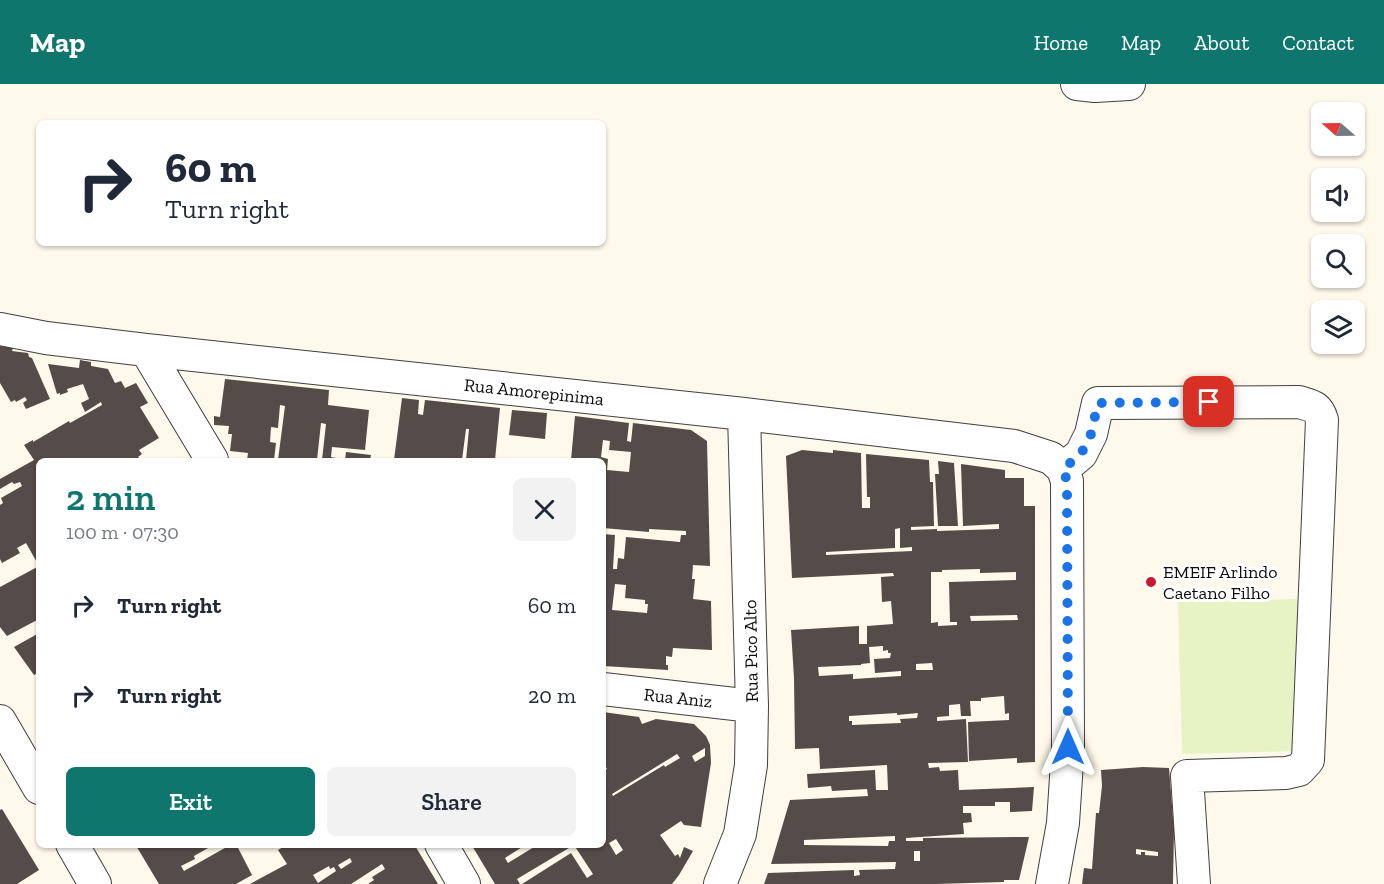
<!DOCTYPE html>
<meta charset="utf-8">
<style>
body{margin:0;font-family:"Zilla Slab",serif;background:#f2f2f3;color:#1f2937;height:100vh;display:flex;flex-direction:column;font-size:22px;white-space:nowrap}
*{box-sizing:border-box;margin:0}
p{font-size:20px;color:#747a83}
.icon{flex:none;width:33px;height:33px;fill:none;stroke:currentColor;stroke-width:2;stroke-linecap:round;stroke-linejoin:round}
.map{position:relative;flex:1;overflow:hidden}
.drawer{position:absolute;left:36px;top:374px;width:570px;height:390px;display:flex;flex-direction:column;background:#fff;border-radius:9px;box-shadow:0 2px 4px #0004}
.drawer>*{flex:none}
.top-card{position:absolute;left:36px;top:36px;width:570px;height:126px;border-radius:9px;box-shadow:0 2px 4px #0004;background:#fff;color:#1f2937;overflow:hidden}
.needle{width:39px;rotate:290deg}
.controls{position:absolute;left:1311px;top:18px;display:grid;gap:12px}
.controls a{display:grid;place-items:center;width:54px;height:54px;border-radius:9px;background:#fff;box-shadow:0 2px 4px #0004;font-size:30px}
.pin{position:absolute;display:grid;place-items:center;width:51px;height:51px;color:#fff;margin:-26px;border-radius:12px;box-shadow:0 3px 9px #0006}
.me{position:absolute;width:66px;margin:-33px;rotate:0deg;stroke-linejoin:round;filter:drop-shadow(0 0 4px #0008)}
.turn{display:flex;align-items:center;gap:21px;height:126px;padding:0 30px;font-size:27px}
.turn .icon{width:78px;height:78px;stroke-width:2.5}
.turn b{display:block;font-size:42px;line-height:51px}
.round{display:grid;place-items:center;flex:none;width:63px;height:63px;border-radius:9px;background:#f2f2f3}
.summary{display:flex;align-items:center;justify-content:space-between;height:102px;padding:0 30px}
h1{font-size:36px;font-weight:600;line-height:45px;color:#0f766e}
.button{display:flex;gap:12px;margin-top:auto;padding:12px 30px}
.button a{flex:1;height:69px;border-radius:9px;background:#0f766e;color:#fff;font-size:24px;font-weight:600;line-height:69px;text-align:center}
.button a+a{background:#f2f2f3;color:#1f2937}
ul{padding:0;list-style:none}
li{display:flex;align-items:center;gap:18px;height:90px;padding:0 30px}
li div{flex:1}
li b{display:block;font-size:22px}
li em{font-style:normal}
header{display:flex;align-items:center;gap:36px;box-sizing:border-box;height:84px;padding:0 30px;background:#0f766e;color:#fff}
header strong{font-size:28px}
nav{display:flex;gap:33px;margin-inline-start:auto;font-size:21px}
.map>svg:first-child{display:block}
</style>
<header>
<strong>Map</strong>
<nav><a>Home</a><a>Map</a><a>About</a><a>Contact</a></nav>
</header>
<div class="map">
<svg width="1384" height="800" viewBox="0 0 1384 800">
<rect width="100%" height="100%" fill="#fff9eb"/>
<path fill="#e7f3c4" d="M1297 515 1300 667 1182 670 1178 518Z"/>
<path fill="#554b48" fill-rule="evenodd" d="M0 262 13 264 12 267 28 269 29 273 32 274 50 315 26 325 23 319 27 316 25 313 16 318 15 316 11 318 0 299Z
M80 276 91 278V282L108 285 115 299 121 297 125 304 136 299 148 319 140 323 159 354 139 366 142 370 138 373 141 376H39V425L36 427 39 433V482L26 459 17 464 20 469 2 479 0 475V421L3 419 1 414 22 402 20 398 14 400 12 398 0 405V395L34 376 24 361 33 356V358L69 337 70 339 102 321 101 318 85 328 81 319 89 315 83 300 67 305 68 308 60 311V309L57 310 48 280 79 284Z
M225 295 329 306 328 321 369 326 365 366 332 363 331 373 341 375V376H322L326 340 321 339 317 376H278L285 322 280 321 278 344 271 343 270 358 276 359 274 376H247L248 369 230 367 232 350H228L229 342 214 341V332L220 333Z
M402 314 419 316 418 330 423 331 425 316 500 324 495 376H466L469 345H466L462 376H394Z
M512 326 547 329 545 355 509 351Z
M575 332 629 339 627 357 631 358 633 339 691 346 707 357 710 482 693 481 692 495H695L693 515 711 517 712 566 673 564 672 573 666 572V581H668V586L603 582V450L615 451 613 485H617L618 474 624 475 626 453 680 458 681 451H686V447L649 445V448L603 444V376H571ZM603 356 610 357 609 366 631 368 629 388 607 386 608 375 601 373ZM615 500 626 501 625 514 645 516V520H648L647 529 612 526Z
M802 366 833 369V366L861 369 862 424H870V413H867L866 370 929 376 930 398H933L934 442 911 443V446L937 445V447L999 445V440L963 442 961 380 1005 386V394H1024V422H1035V678L1017 679V674L969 677 968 638 1009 636V629L1005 630 1004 612 981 614V617H970L971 632H961L960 620 949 621V632L937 633V637L966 635 968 678 928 679 929 684 939 683 940 687 958 686 959 706 1034 703 1032 727 1010 728V718H995V722H963V729H971L972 738 963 739 964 750 906 754V757H923V754L1029 753 1019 796H1004V798L936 800H764L768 789 854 786V792L860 791 859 786 895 785 896 778 771 780 790 716 868 712 867 705 832 707 831 702 808 704 807 690 875 686 876 706H888L887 681 820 685 819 664 795 665 794 594 791 546 859 542V560H867V542L893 540 891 517 882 518 881 493 894 492 893 489 792 494 786 372ZM900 444V464L912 463V467L826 471V468L895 464V445ZM980 485V489L1016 488V496L949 498 950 538H957V541L938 542V538L931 539V488H942V486ZM1017 531 1018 536 971 537 970 532ZM883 562V567L888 566V569H891L890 574 874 575 875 589 901 587V592L853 595V590L819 592 818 583 861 581V580L870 579 869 563ZM932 579 933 586H916V580ZM897 629V631L918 629 917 634 900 635 901 639 852 641V637H849V632ZM895 752V757H889L888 762 804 761V756ZM914 767H920V777H914Z
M346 368 371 371 370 376H345Z
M938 377 954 379 958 442H938L935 390H939Z
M39 482V535L7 552 0 543V503Z
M39 549V588L34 591 14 563Z
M603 628 639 633 642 640 656 635 694 640 706 652 710 661 711 679 701 743 684 741 681 737 660 751 675 772 678 770 680 774 684 763 693 767 679 791 672 800H522L571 769 587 794 593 790 574 761 517 795 520 800H495L471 760H527L505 774 508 779 534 763 532 760H603V697L606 695 603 691V687L607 685 603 678ZM705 664V672L695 678 692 672ZM677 670 680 674 665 683 664 681 613 712 612 710ZM616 755 623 766 616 771 609 759Z
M1143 683 1169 684 1174 746 1173 800H1082L1084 784 1092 785 1096 729H1099L1102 702 1101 686ZM1136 765 1158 768V772L1145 771V768H1141V771L1136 770Z
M2 725 39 786 17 800H0V726Z
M135 760H215L194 772 195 775 181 782 184 787 232 760H236L252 791 236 800H159Z
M288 760H414L438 800H368L374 796 372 793 385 785 382 780 351 800H250L287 780 278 766ZM350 774 352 778 341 785 338 781ZM329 782 330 785 334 783 336 787 318 799 313 791Z"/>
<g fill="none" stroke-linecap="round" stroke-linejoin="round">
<defs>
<path id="minor" d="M1077 0 1095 2 1129 0
M0 245 46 254 146 266 744 330 1014 362 1051 374 1063 385 1067 397 1068 663 1063 739 1052 800
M146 266 212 376
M1063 385 1081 370 1091 350 1098 319 1299 318C1312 322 1318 322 1322 336L1308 676 1299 686 1286 689 1187 692 1194 800
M603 605 752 622
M0 637 39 704
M72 760 95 800
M441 760 464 800
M720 800 740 750 751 681 752 622 744 330"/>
</defs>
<use href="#minor" stroke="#3f3f3f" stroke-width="34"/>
<use href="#minor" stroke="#fff" stroke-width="32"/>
</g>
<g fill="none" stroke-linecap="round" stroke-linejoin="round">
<path stroke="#1a73e8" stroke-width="10" stroke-dasharray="0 18" d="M1068 663 1067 397 1063 385 1081 370 1091 350 1098 319 1209 318"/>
</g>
<circle fill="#c51a34" stroke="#fff" stroke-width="2" cx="1151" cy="498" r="6"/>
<g text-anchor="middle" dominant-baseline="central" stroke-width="6" stroke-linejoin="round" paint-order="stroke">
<g font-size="18" fill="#0c0c0c" stroke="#fff">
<text transform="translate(534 308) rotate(6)">Rua Amorepinima</text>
<text transform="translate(751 567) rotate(-91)">Rua Pico Alto</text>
<text transform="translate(678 614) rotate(6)">Rua Aniz</text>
</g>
<g font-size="18" fill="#0c0c0c" stroke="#fff" text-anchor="start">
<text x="1163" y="488">EMEIF Arlindo<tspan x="1163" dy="21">Caetano Filho</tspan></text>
</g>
</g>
</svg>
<div class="controls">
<a><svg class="needle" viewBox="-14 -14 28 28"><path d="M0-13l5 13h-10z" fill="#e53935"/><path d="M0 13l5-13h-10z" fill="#747a83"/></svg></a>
<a><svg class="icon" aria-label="sound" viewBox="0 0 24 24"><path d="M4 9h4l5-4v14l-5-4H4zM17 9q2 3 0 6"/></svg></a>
<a><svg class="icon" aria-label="search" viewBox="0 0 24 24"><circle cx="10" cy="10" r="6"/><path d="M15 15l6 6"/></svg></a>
<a><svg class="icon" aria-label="layers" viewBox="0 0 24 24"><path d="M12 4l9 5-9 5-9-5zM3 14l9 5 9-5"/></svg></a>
</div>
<div class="pin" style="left:1209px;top:318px;background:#d93025"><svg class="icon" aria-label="arrive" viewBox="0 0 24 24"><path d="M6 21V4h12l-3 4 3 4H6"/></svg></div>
<svg class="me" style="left:1068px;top:663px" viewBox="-20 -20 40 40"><path d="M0-17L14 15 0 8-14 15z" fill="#1a73e8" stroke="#fff" stroke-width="4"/></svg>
<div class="top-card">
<div class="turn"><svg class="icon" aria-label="right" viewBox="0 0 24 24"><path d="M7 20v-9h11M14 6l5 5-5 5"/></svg><div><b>60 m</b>Turn right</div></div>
</div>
<section class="drawer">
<div class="summary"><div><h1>2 min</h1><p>100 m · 07:30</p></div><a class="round"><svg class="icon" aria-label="close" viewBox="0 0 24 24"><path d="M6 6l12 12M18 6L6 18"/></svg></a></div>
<ul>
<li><svg class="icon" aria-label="right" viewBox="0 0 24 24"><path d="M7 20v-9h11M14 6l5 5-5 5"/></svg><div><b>Turn right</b></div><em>60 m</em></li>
<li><svg class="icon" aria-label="right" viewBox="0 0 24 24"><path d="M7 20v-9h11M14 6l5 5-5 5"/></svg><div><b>Turn right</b></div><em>20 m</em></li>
</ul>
<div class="button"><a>Exit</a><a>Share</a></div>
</section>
</div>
